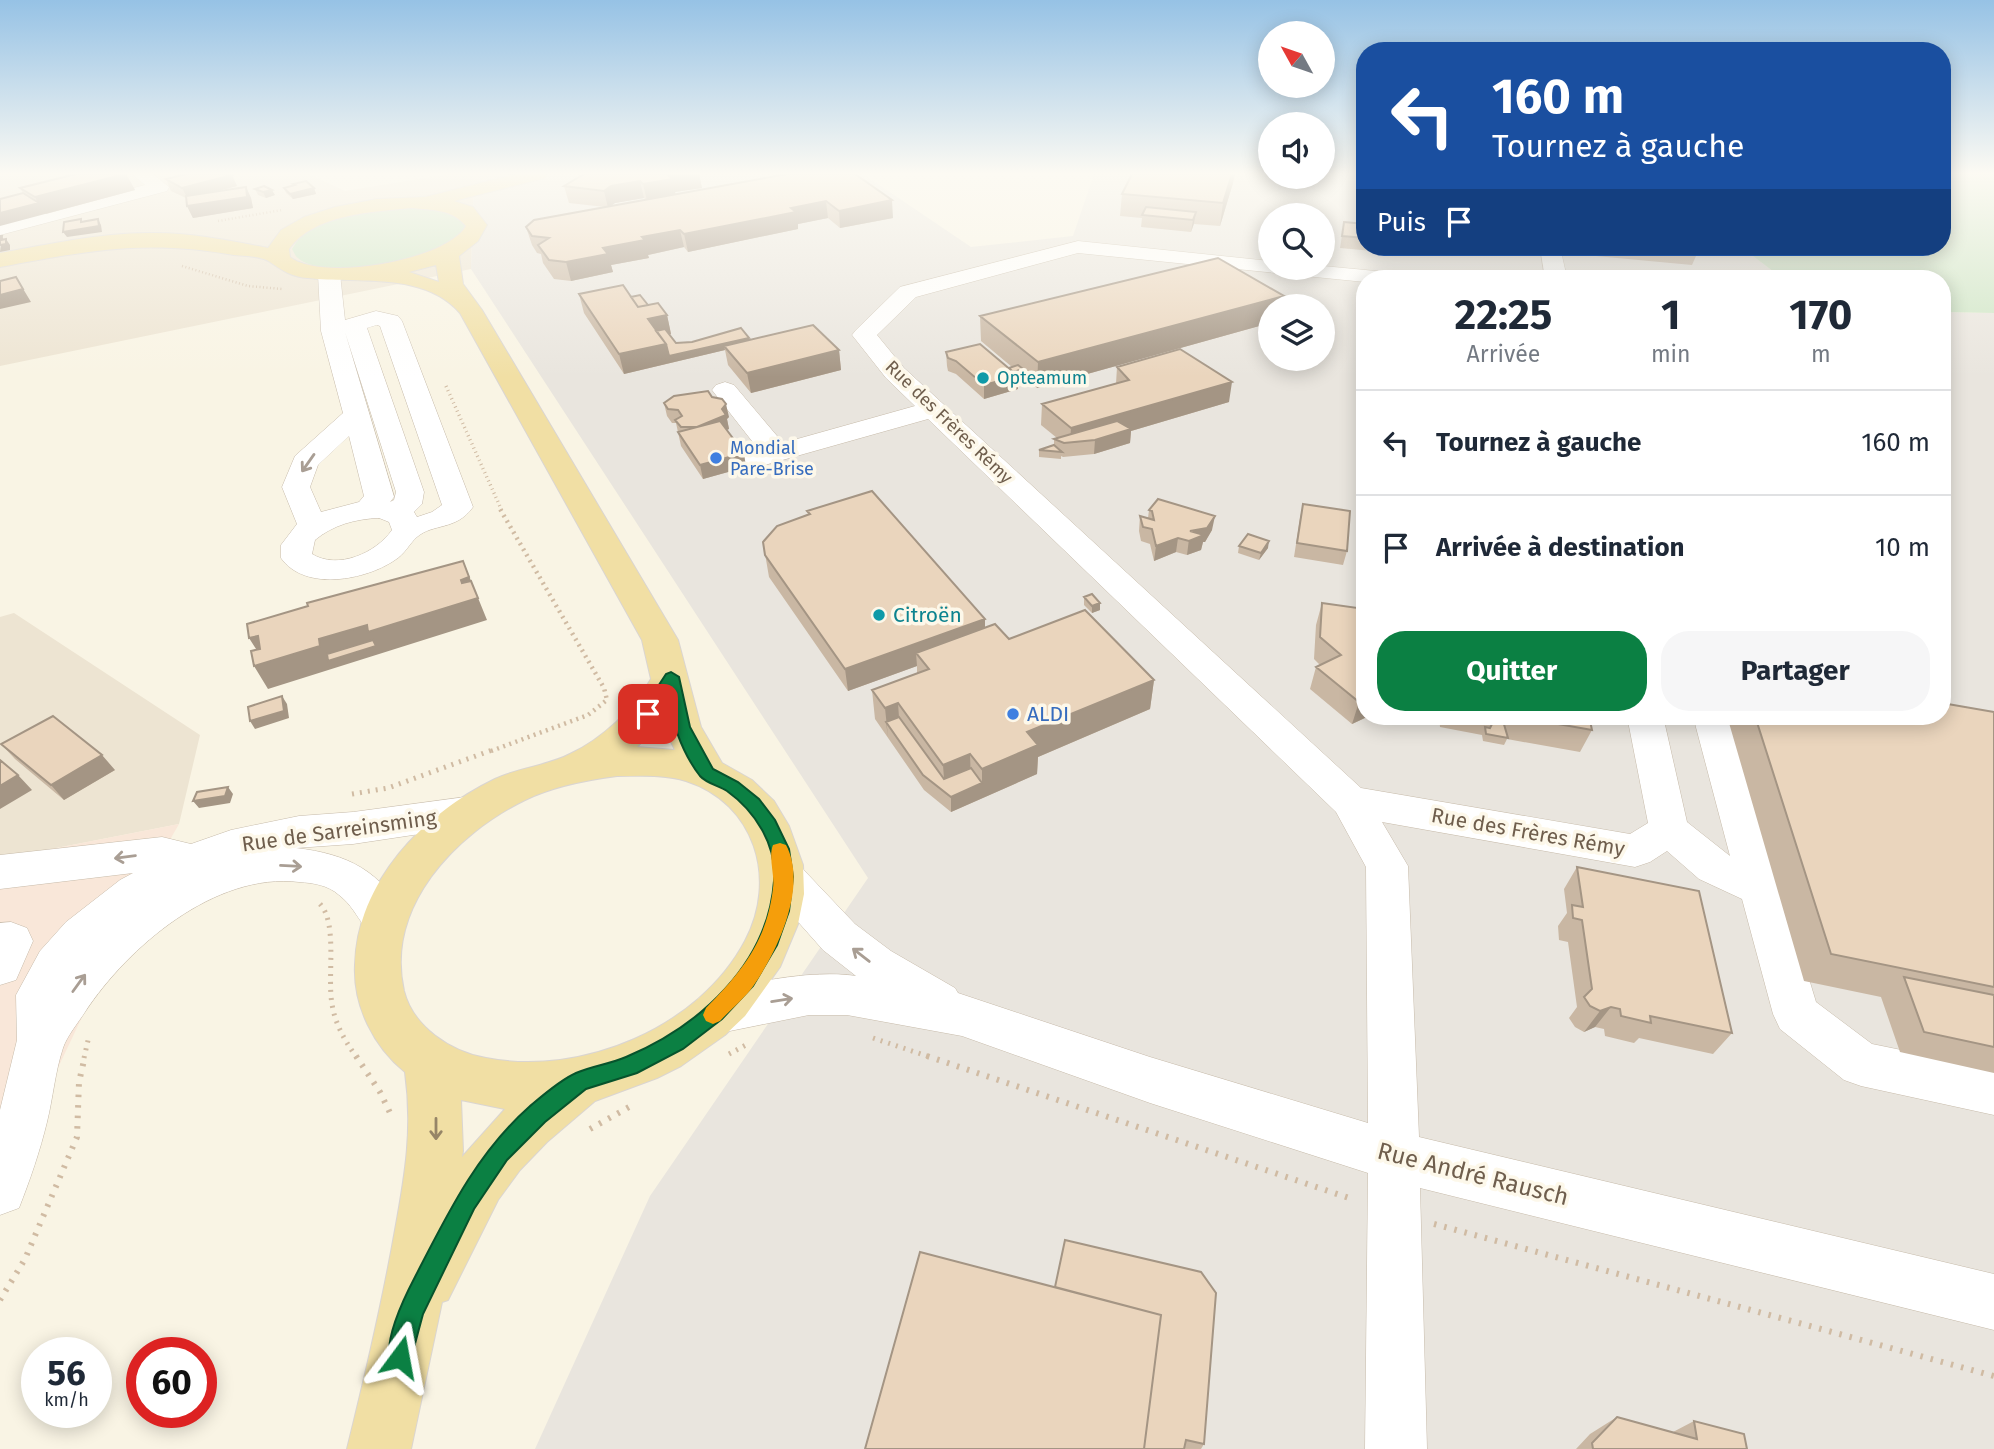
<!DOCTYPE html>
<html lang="fr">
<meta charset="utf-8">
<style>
body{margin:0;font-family:"Fira Sans",sans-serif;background:#f6f6f7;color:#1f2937;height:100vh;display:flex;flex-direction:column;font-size:26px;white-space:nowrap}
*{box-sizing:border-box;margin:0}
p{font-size:23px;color:#747a83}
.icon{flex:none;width:38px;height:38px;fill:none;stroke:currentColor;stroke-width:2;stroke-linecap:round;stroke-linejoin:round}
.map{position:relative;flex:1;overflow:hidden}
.side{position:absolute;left:1356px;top:270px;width:595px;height:455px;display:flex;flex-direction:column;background:#fff;border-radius:28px;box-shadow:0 4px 18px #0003}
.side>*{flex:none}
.banner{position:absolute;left:1356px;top:42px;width:595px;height:214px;border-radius:28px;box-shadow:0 4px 18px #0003;background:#1a4fa0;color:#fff;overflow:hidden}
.needle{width:46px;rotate:310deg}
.tools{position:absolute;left:1258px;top:21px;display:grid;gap:14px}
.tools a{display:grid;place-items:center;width:77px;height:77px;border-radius:50%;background:#fff;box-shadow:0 4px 18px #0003;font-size:35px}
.speed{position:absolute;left:21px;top:1337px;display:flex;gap:14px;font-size:35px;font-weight:700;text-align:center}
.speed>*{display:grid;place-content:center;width:91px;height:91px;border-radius:50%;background:#fff;box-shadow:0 4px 18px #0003;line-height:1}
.speed small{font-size:18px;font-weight:400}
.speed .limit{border:10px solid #d22;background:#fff;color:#111}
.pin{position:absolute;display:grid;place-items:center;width:60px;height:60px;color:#fff;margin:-30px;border-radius:14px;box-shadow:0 4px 10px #0006}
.me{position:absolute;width:77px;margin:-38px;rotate:13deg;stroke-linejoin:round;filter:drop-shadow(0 0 5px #0008)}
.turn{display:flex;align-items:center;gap:24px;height:147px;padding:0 21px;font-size:32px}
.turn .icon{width:91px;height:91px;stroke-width:2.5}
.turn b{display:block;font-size:49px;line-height:60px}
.then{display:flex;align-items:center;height:66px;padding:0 21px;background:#0003;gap:14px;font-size:26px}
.eta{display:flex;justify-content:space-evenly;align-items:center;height:119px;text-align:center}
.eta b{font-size:42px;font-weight:700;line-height:49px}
.cta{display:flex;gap:14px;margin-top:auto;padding:14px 21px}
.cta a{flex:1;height:80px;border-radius:28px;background:#0b8043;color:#fff;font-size:28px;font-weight:700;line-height:80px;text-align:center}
.cta a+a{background:#f6f6f7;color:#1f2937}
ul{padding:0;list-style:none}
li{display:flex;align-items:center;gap:21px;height:105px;padding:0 21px;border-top:2px solid #e0e1e3}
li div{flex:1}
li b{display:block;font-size:26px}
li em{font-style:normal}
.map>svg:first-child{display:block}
</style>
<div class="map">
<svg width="1994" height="1449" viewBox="0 0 1994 1449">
<rect width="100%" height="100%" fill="#f9f4e4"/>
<path fill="#ede4d2" d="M0 174H309L345 191 449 174H517L474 181 471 269 0 366Z
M14 613 200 735 179 824 0 859V617Z"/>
<path fill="#f9e7d9" d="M179 824 148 878 0 1190V859Z"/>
<path fill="#e9e5de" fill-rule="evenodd" d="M517 174H863L971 247 1073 236 1094 174H1270V177H1314L1365 181V247H1741L1778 275 1791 278H1365V716H1942L1943 312 1994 313V1449H535L650 1196 868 878 471 269 474 181ZM1270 215H1323V268H1270ZM1270 306H1323V359H1270Z"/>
<path fill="#cde5c5" d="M1943 174H1994V313L1943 312 1942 278H1791L1778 275 1741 247H1942Z
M405 206 455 213 466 222 463 234C449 241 435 250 420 257 396 267 318 277 298 258 295 256 294 252 292 249 312 212 368 212 405 206Z"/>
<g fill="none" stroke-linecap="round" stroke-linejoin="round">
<defs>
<path id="minor" d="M132 174H153L169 187 167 191 0 235V223L145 185Z
M1078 241 1270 261V268H1323V266L1386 272 1394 273 1397 278H1365V282L1078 253 916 297 877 335 904 368 1361 788 1630 834 1648 823 1627 716H1663L1687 822 1730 856 1693 716H1729L1816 1002 1872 1044 1994 1069V1115L1861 1086 1844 1080 1780 1029 1773 1014 1742 899 1699 879 1667 851 1650 862 1635 867 1382 822 1408 866 1419 1137 1994 1274V1330L1420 1188 1427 1449H1365L1368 1173 1150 1103 962 1036 847 1015H809L715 1034 699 1028 692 1013 699 998C739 983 814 969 856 976L823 950 769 889 763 877 769 865 784 860 799 865 855 924 891 951 955 988 958 993 1150 1057 1368 1123 1366 867 1336 812 928 419 747 470 737 468 733 462 737 456 759 450 712 390 716 385 725 382 734 385 783 443 915 406 886 378 856 340 852 335 856 330 900 287Z
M1540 247H1560L1567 278H1545Z
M329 268 337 269 340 274 345 320 376 311 398 316 402 321 473 507C456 531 433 523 417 537 409 544 405 554 395 560 366 580 305 592 281 558V545L297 524 282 487 295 456 343 413 321 331 318 274 321 269ZM377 325 380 326 442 505 432 512 417 517 414 512 422 504 424 492 367 328ZM345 332 396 492 394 500 390 502 394 497ZM349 436 364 496 359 502 321 512 310 487 318 465ZM379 518 389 522 392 530C376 553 338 570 312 554L315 540C333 525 355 519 379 518Z
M473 796 487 800 493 811 487 822 473 826 353 844 296 848C348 854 382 871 406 919L399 932C361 945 364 914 339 895 328 885 313 883 299 882 215 872 128 947 85 1012 78 1023 67 1036 63 1048 55 1072 53 1098 47 1122 40 1151 30 1180 19 1208L0 1215V1110L17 1040 16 995 40 951 66 922 120 880 133 873 0 889V855L162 837 191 844 231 830 299 816 353 812Z
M11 922 27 928 33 941 16 980 0 985V923Z"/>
<path id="major" d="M516 174H547L545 178 454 201 473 207 487 225 478 241 459 256 463 284 482 310 678 640 701 727 722 763 752 780 774 801 789 826 803 865 804 894 798 924 780 967 745 1016 725 1035 681 1066 657 1078 595 1101 547 1142 520 1170 498 1200 448 1300 442 1302 411 1449H347C365 1376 382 1304 395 1230 405 1175 413 1129 405 1072 374 1047 353 1006 355 965 357 882 423 814 495 779 518 768 550 765 570 754 602 739 634 709 651 679L642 640 460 313C424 271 357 284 308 278 292 277 283 271 270 262 262 256 244 256 234 255 145 239 87 251 0 267V253C51 244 103 232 155 233 193 233 231 241 268 248L281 230 304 217 335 207 377 199 425 197ZM411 208C432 210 452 209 466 226 446 261 321 282 290 257L289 249C314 214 372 212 411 208ZM436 265 439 282 409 272ZM661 721 675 750 637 747ZM617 776C639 776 664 774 686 781 755 803 778 879 745 941 699 1028 581 1077 486 1058 451 1052 413 1027 404 991 385 907 455 834 525 800 554 786 586 780 617 776ZM461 1100 505 1109 462 1157 463 1151Z"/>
</defs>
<use href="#minor" stroke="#c7bbaa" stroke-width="1"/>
<use href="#major" stroke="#dad5d1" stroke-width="2"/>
<path stroke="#d0bba3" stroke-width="2.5" stroke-dasharray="1 2.5" stroke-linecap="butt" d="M218 221 282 210
M182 266 248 286 282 289"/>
<path stroke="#d0bba3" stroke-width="3.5" stroke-dasharray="1 3.5" stroke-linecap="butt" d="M446 386 502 511"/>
<path stroke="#d0bba3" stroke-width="4.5" stroke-dasharray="2 4.5" stroke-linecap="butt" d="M491 751 588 715 607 700 604 688 500 509"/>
<path stroke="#d0bba3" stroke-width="5" stroke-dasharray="2 6" stroke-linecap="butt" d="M352 794 388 788 495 749
M320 904C338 923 327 977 332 1004 335 1024 345 1041 357 1058
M873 1038 933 1058
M729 1054 746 1045
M84 1058 89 1036"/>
<path stroke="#d0bba3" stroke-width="6" stroke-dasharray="2.5 8" stroke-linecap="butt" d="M356 1056 380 1092 391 1115
M927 1056 1352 1199
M590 1129 631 1106
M1434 1224 1994 1376
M0 1300 25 1259 77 1137 79 1082 85 1056"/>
<use href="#minor" fill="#fff" fill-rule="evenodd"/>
<use href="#major" fill="#f1dfa4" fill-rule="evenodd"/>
</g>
<path fill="#c9b7a3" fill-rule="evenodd" d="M126 174 135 190 46 214 23 193 20 188Z
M584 174H699L702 188 675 192 676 194 787 174 893 218 840 228 828 218 798 224V229L688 252 684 247 648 255 649 258 611 265 613 272 571 281 554 279 543 263 541 254 537 253 532 245 526 227 605 207 569 203 564 186ZM644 198 646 200 610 206 615 203Z
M166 179 237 186 215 192 246 187 251 198 253 208 193 218 187 206 186 198 171 191Z
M1233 183 1220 226 1194 224 1191 232 1141 227 1142 218 1120 216 1122 194Z
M293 184 314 188 316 194 293 199 286 193 284 188 294 185Z
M255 189 275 195 266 198 258 195Z
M1344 222 1365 224V247H1395L1394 253 1340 248Z
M1422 247H1452V248L1450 255 1422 252Z
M1592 247H1700L1692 265 1596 256Z
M579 294 631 297 667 315 671 334H670L676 343 750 340 839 350 841 370 751 393 728 365 725 350 624 374 584 313Z
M1270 306V323L1037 388 1023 376 1018 377V389L984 399 956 374 948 371 947 366 946 352 1009 368 1012 367 981 341 980 316Z
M1117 367 1229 402 1131 431 1130 443 1094 454 1063 457 1061 456V459L1039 457V450L1054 445V439L1057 438 1041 425 1042 404 1116 384Z
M664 403 729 417 727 419 729 429 726 430 746 467 703 479 681 446 676 423H672L667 416Z
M1365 479V504H1364Z
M1303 504 1347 551 1343 565 1294 557 1300 518Z
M1149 510 1212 530 1205 542H1203L1201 550 1187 555 1176 552 1154 561 1150 544 1141 541 1139 531 1140 516 1148 518Z
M807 511 985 627 1009 639 1154 680 1150 709 1038 757 1037 774 951 812 924 790 875 719 872 690 917 673V666L848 691 769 577 763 542 808 515Z
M1239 546 1268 548 1259 560 1238 553Z
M1084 597 1100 603V610L1092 613 1084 605Z
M1322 603 1365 716H1369L1352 724 1310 689 1316 667 1320 665 1314 659 1316 625Z
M1994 712V1073L1900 1052 1881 997 1804 981 1727 716H1942Z
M1375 716H1393L1392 719Z
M1439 716H1589L1592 730 1580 752 1507 739 1504 745 1483 741 1482 735 1440 727Z
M1 744 115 770 64 800 15 759Z
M1577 867 1732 1033 1713 1054 1639 1038 1634 1043 1605 1036 1604 1029 1595 1027 1584 1032 1575 1027 1569 1018 1577 1007 1568 942 1559 940 1558 926 1567 913 1564 889Z
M920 1252 1204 1444 1201 1449H865Z
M1617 1417 1673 1432 1694 1421 1747 1449H1576L1590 1434Z"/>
<path fill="#a49584" d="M126 174 135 190 0 226V213L38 203 35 197Z
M682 174H699L702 188 675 192 676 196 647 201 643 184 669 176Z
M1232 174H1235L1233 183 1220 226 1223 203Z
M232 175 237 186 188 199 182 188Z
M640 181 644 198 615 203 608 208 604 191 611 186Z
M246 187 251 198 253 208 193 218 187 206Z
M314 188 316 194 293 199 290 194Z
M272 190 275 195 266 198 263 192Z
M892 200 893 218 840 228 839 211Z
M826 201 828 218 798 224V229L688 252 684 234 791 208Z
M1196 212 1194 223 1191 232 1193 220Z
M98 219 101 225 102 232 67 237 63 232Z
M680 230 684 247 648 255 649 258 611 265 613 272 571 281 566 262 603 248 642 237Z
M2 236 5 242 6 239 10 245V250L0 252Z
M16 277 31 302 0 309V295Z
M1284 296 1283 306H1270V323L1037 388 1038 362Z
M667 315 671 334 655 338 641 320Z
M749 338 750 344 724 346 725 350 624 374 619 354 666 344Z
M839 350 841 370 751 393 747 373Z
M1023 369V376L1018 377V389L984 399V385L1007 373Z
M1232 382 1229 402 1131 431 1130 443 1094 454 1095 440 1070 443 1071 428Z
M726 404 729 417 727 419 729 429 700 441 697 427 722 409Z
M744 453 746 467 703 479 700 465Z
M1215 516 1212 530 1205 542H1203L1201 550 1187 555 1190 531Z
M1178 538 1176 552 1154 561 1156 546Z
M1269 541 1268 548 1259 560 1261 553Z
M463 561 487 620 268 689 254 666 461 580Z
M1100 603V610L1092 613V606Z
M985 619V641L916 653 917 666 848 691 845 669Z
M258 636 263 660 249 638Z
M1154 680 1150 709 1038 757 1037 774 951 812V797L982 783V769L1027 732Z
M282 696 287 704 289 718 255 729 250 721Z
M1365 699V716H1369L1352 724 1359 702Z
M898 703 900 732 886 722 888 737 885 708Z
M970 754 971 783 945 792 943 765Z
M102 755 115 770 64 800 51 785Z
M18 775 32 790 0 809V786Z
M228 787 233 794 230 803 199 808 193 801Z
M1611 1007 1595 1027 1584 1032 1600 1011Z"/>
<path fill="#ead5bd" stroke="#a49584" stroke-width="2" d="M76 174H125L35 197 20 188Z
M186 174H230L232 175 182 188 166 179Z
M584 174H682L669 176 673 179 643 184 640 181 611 186 604 191 564 186Z
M787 174H855L892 200 839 211 826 201 791 208 796 212 684 234 680 230 642 237 645 240 603 248 608 254 566 262 549 260 538 245 549 238 532 236 526 227 534 220Z
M1132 174H1232L1223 203 1122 194Z
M306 181 314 188 290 194 284 188 295 185 293 184Z
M264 186 272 190 263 192 255 189Z
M246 187 247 197 187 206 186 196Z
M23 193 39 203 0 213V199Z
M1146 207 1196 212 1193 220 1142 215Z
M81 219V222L98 219 99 226 63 232 64 222Z
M1344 222 1365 224V238L1342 236Z
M0 236H2L1 240 6 239V244L0 245Z
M1218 258 1284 296 1038 362 980 316Z
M1385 274 1427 278H1384Z
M16 277 23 289 0 295V281Z
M623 285 638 307 658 303 667 315 648 319 666 344 619 354 579 294Z
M640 295 648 305 638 307 631 297Z
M813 325 839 350 747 373 724 346Z
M741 328 749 338 669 356 666 344 656 331 665 329 676 343 692 342Z
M980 344 1018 376 984 385 956 361 948 358 946 352Z
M1180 349 1232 382 1071 428 1042 404 1129 380 1117 367Z
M1018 365 1023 369 1013 372 1009 368Z
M708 391 712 397 722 399 726 404 722 409 726 415 697 427H681L675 420 682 416 678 410 668 409 664 403 674 396Z
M720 421 744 453 700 465 678 432Z
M1117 421 1131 429 1095 440 1064 443 1054 439Z
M1054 445 1062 452 1039 450Z
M872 491 985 619 845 669 765 555 763 542 777 526 810 514 807 511Z
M1158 499 1215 516 1207 528 1190 531 1204 535 1189 541 1178 538 1156 546 1152 529 1143 527 1140 516 1154 520 1152 511 1149 510Z
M1303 504 1350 511 1347 551 1297 543Z
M1248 534 1269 541 1261 553 1239 546Z
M463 561 469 577 461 580 462 583 471 581 478 598 368 632 367 625 319 639 320 646 254 666 251 651 260 649 258 636 249 638 247 624 308 606 307 603Z
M1092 594 1100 603 1092 606 1084 597Z
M1322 603 1365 609V699L1359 702 1316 667 1341 655 1320 637Z
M1085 610 1154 680 1027 732 1038 745 982 769 970 754 943 765 898 703 885 708 872 690 929 669 916 653 995 624 1009 639Z
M373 640 376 646 328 661 327 654Z
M282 696 284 711 250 721 248 707Z
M1942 703 1994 712V987L1831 954 1755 716H1942Z
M53 716 102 755 51 785 1 744Z
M1512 716H1589L1592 730Z
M899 717 944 779 971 768 982 783 951 797 923 775 886 722Z
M1494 720 1503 721 1508 738 1486 734 1485 727 1490 728Z
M0 760 18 775 0 786Z
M228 787 225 796 193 801 197 792Z
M1577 867 1699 891 1732 1033 1650 1016 1651 1023 1621 1016 1620 1009 1611 1007 1600 1011 1590 1006 1584 997 1592 989 1582 920 1573 918 1572 905 1583 907Z
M1904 977 1994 995V1047L1924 1032Z
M1065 1240 1201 1272 1216 1293 1204 1444 1186 1440 1184 1449H1144L1161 1315 1055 1287Z
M920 1252 1161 1315 1144 1449H865Z
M1617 1417 1697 1439 1694 1421 1744 1434 1747 1449H1593L1592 1443Z"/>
<defs><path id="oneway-shaft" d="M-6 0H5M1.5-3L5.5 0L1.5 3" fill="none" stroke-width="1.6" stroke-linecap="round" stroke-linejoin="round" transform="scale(1.75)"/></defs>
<g stroke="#a99e94">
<use href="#oneway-shaft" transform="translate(308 463) rotate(125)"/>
<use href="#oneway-shaft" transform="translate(125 857) rotate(173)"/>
<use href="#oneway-shaft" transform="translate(291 866) rotate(3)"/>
<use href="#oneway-shaft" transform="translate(861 955) rotate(-142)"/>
<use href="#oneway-shaft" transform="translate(79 983) rotate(-54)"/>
<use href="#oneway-shaft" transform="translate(782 1000) rotate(-9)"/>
</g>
<use stroke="#968567" href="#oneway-shaft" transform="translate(436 1129) rotate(90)"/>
<linearGradient id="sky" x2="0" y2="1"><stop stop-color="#96c2e5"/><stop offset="0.46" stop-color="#fcfaf3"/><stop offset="1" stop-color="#fcfaf3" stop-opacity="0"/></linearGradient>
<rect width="1994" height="377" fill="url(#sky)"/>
<path fill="#0b8043" stroke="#07532c" stroke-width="2" d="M671 672 679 677 690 727 713 769 738 782 759 799 775 820 789 849 793 877 789 911 777 945 753 986 722 1019 683 1049 637 1073 586 1089 545 1122 507 1160 474 1209 423 1314 409 1366 400 1370 391 1366C382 1343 404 1298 415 1277 447 1215 476 1154 529 1107 542 1096 560 1080 576 1073 592 1066 610 1064 626 1057 700 1026 768 964 774 881 777 845 755 811 727 791 719 786 706 783 700 776 683 754 673 725 668 698L653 718H642L640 714 666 674Z"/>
<path fill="#f59e0b" d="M780 843 786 845C808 886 778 950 754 985 745 998 731 1009 720 1021L713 1024 706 1021 703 1015 706 1008C742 971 767 941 773 888 775 875 768 857 773 845Z"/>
<g fill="#0f9aa8" stroke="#fdf8ea" stroke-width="2.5">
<circle cx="983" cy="378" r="7"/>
<circle cx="879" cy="615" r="7"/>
</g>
<g fill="#3f7fe0" stroke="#fdf8ea" stroke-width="2.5">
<circle cx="716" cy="458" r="7"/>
<circle cx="1013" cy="714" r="7"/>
</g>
<g text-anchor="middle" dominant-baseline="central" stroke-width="7" stroke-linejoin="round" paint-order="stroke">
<g font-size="18" fill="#0d838f" stroke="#fdf8ea" text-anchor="start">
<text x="997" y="378">Opteamum</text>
</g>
<g font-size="18" fill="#6f5e4d" stroke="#fdf8ea">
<text transform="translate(949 422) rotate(44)">Rue des Frères Rémy</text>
</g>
<g font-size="18" fill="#366cbe" stroke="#fdf8ea" text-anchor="start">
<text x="730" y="448">Mondial<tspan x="730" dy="21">Pare-Brise</tspan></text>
</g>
<g font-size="21" fill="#0d838f" stroke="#fdf8ea" text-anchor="start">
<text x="893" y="615">Citroën</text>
</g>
<g font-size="21" fill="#366cbe" stroke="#fdf8ea" text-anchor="start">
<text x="1027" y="714">ALDI</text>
</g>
<g font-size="21" fill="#6f5e4d" stroke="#fdf8ea">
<text transform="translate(339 831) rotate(-8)">Rue de Sarreinsming</text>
<text transform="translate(1528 832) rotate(10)">Rue des Frères Rémy</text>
</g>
<g font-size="24" fill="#6f5e4d" stroke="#fdf8ea">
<text transform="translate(1473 1174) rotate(14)">Rue André Rausch</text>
</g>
</g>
</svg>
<div class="tools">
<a><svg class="needle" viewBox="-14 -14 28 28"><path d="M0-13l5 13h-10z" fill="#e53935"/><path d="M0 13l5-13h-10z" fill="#747a83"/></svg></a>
<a><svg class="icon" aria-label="sound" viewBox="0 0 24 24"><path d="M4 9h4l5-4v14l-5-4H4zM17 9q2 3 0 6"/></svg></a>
<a><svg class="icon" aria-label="search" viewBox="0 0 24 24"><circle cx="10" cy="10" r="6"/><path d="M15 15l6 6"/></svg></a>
<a><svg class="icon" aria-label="layers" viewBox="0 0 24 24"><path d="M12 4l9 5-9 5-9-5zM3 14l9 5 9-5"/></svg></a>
</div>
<div class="speed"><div>56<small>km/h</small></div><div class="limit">60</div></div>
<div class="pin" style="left:648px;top:714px;background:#d93025"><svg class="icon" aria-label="arrive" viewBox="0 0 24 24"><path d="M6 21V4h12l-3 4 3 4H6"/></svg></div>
<svg class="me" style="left:400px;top:1357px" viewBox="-20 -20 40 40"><path d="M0-17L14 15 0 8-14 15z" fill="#0b8043" stroke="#fff" stroke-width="4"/></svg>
<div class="banner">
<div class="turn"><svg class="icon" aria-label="left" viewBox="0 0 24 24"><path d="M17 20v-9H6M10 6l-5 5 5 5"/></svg><div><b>160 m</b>Tournez à gauche</div></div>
<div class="then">Puis<svg class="icon" aria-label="arrive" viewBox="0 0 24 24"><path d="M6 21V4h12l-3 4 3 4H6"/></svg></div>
</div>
<section class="side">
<div class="eta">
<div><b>22:25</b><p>Arrivée</p></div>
<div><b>1</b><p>min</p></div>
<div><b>170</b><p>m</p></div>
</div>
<ul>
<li><svg class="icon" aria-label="left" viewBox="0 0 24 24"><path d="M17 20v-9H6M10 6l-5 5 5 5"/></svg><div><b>Tournez à gauche</b></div><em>160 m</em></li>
<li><svg class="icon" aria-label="arrive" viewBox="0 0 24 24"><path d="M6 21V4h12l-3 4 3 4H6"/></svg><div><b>Arrivée à destination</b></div><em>10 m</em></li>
</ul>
<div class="cta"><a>Quitter</a><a>Partager</a></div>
</section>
</div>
